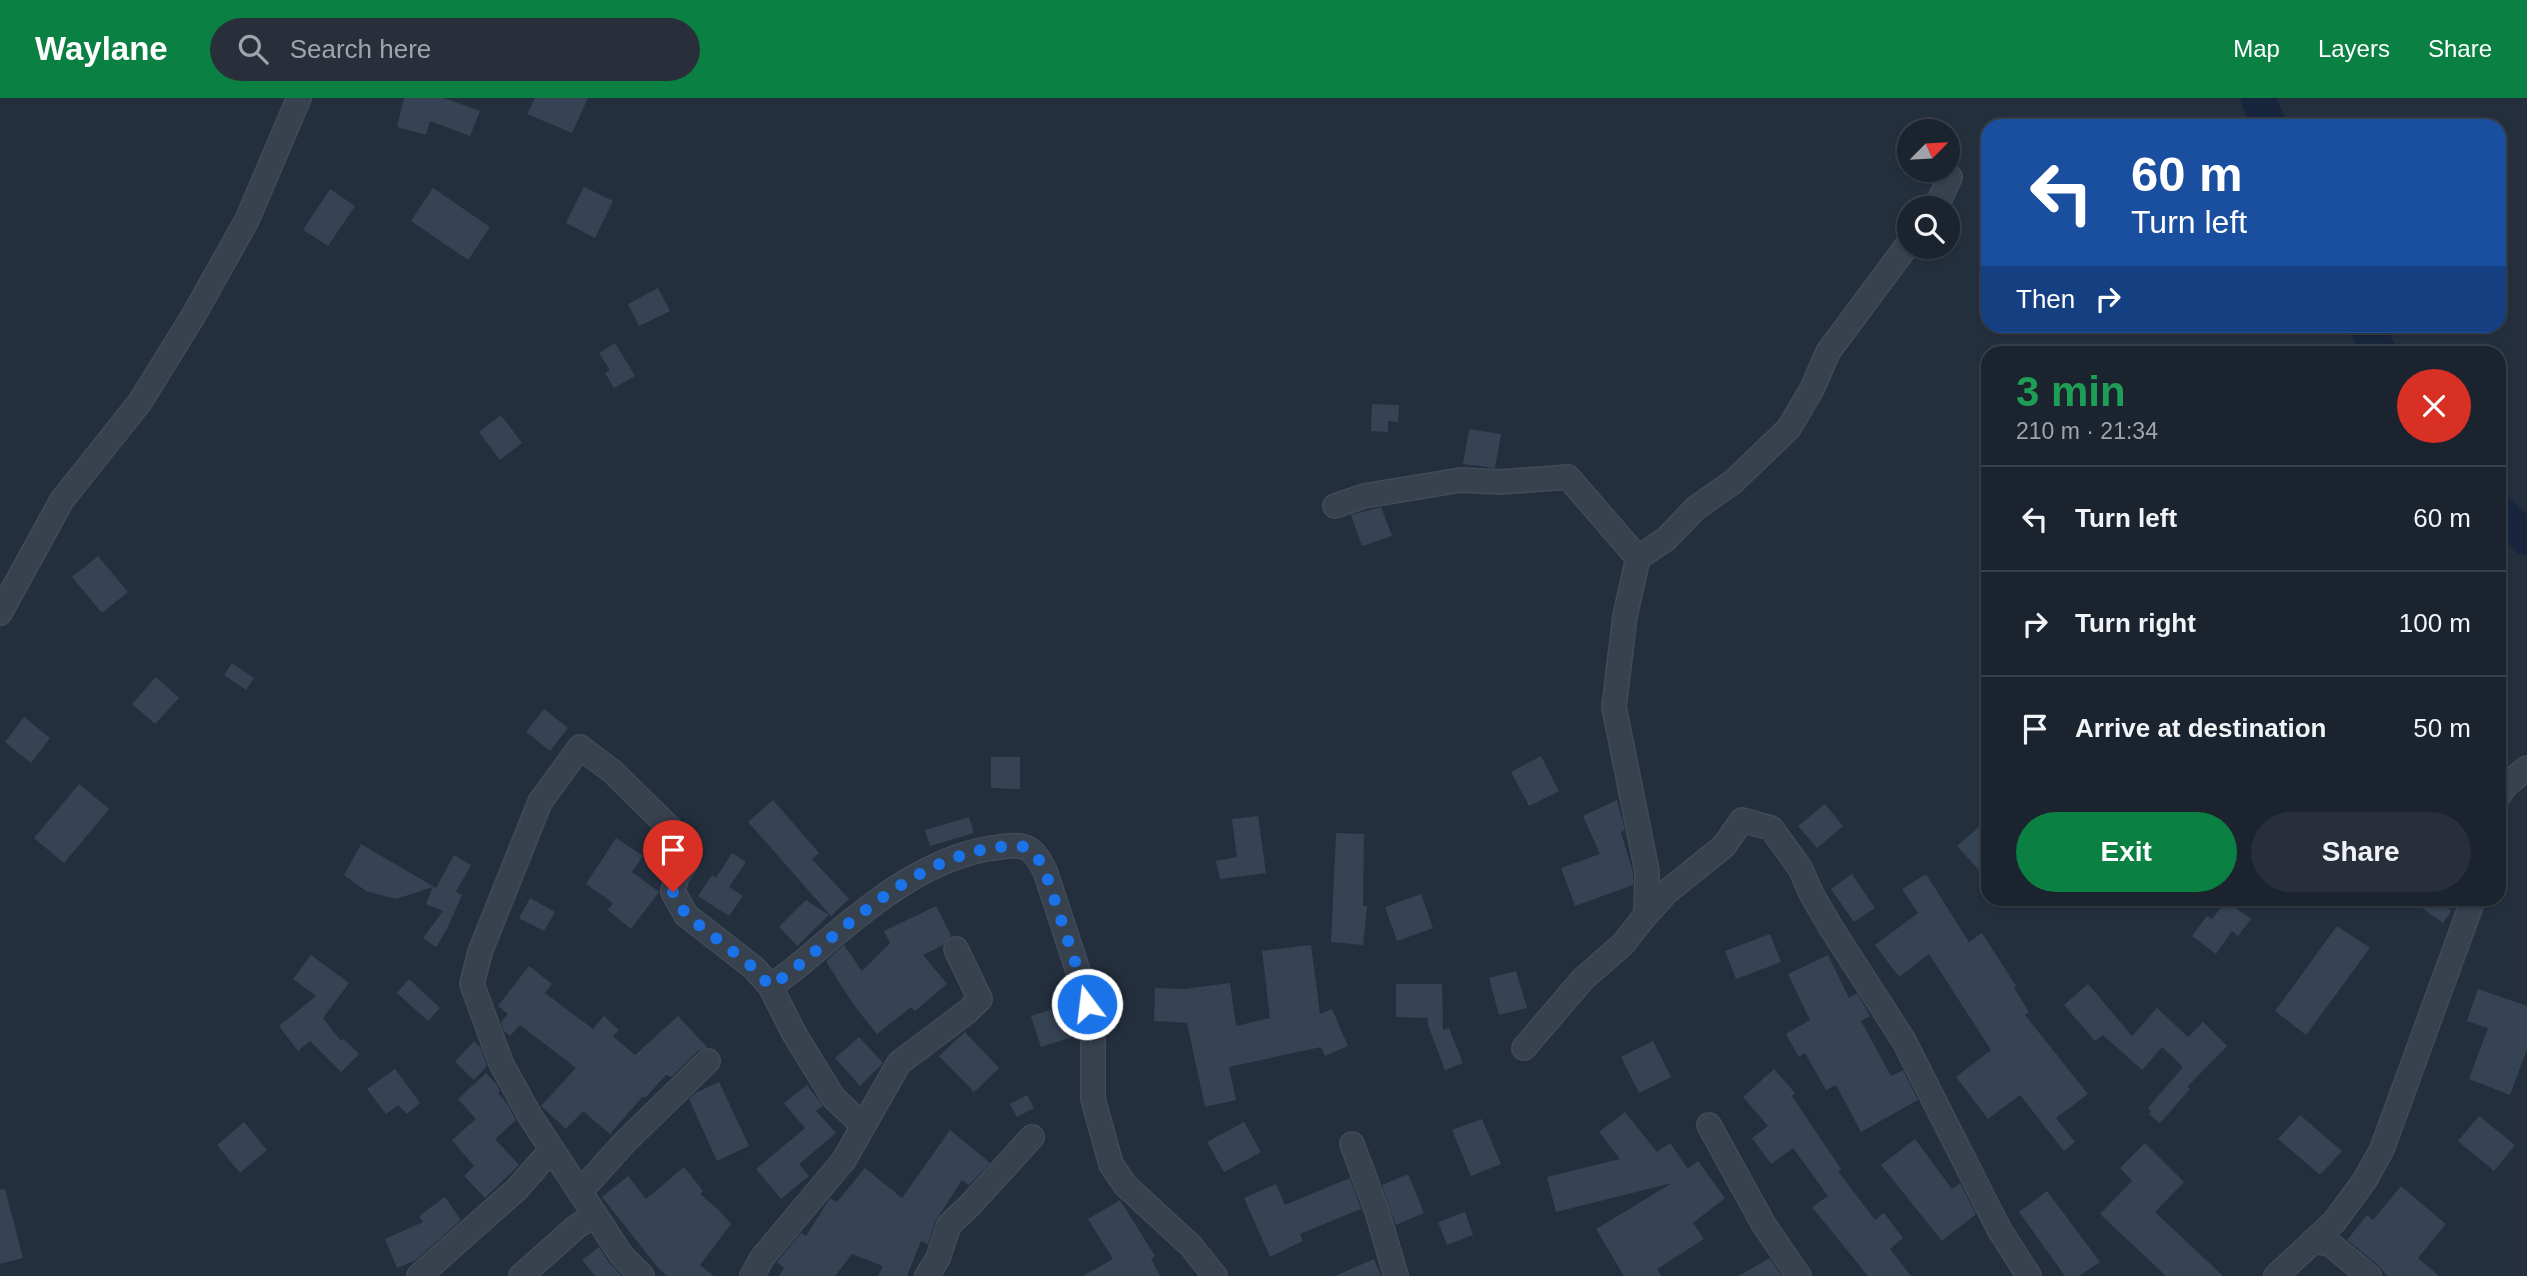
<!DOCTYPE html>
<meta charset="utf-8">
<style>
body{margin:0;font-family:Arial,sans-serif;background:#282f3a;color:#f1f3f6;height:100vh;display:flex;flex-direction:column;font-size:26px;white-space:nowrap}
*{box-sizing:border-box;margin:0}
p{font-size:23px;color:#a0a4aa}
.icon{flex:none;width:38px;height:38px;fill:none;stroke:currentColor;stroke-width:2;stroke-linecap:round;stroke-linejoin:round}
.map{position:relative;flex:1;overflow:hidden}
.side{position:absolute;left:1981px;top:248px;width:525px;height:560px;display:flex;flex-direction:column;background:#1b232e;border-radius:21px;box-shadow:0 2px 5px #0004,0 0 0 2px #39404a}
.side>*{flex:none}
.hud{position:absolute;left:1981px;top:21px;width:525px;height:214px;border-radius:21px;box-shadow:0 2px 5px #0004,0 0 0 2px #39404a;background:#1a4fa0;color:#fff;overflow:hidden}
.needle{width:46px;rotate:66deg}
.fabs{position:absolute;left:1897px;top:21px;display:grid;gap:14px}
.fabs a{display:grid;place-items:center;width:63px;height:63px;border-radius:50%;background:#1b232e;box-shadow:0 2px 5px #0004,0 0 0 2px #39404a;font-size:35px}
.pin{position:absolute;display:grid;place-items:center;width:60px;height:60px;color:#fff;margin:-72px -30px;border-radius:50% 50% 50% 0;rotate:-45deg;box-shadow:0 0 7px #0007}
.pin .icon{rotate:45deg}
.me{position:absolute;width:77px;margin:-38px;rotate:345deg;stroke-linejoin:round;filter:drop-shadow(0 0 5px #0008)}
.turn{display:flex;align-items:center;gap:24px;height:147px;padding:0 35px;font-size:32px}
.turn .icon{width:91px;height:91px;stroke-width:2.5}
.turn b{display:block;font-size:49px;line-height:60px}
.then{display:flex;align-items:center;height:66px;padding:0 35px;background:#0003;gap:14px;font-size:26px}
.round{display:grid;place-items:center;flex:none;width:74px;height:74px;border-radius:37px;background:#282f3a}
.head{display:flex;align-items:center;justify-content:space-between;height:119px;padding:0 35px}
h1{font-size:42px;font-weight:700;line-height:52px;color:#1e9e55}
.primary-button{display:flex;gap:14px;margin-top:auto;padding:14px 35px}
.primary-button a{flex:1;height:80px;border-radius:42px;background:#0b8043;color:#fff;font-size:28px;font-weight:700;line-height:80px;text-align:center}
.primary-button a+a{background:#282f3a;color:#f1f3f6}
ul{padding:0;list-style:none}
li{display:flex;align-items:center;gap:21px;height:105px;padding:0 35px;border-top:2px solid #39404a}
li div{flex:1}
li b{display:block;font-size:26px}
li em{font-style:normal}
header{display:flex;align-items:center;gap:42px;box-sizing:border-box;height:98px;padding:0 35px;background:#0b8043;color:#fff}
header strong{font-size:33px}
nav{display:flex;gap:38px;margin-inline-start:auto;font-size:24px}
.search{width:490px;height:63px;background:#282f3a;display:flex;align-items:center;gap:18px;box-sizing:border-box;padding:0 24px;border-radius:38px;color:#a0a4aa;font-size:26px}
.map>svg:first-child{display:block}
</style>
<header>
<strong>Waylane</strong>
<div class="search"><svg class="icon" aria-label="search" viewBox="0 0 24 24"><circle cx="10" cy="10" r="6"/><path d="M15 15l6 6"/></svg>Search here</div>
<nav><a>Map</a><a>Layers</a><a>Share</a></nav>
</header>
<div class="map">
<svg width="2527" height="1178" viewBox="0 0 2527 1178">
<rect width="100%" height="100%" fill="#242f3e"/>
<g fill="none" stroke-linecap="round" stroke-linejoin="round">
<path stroke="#17263c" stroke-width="35" d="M2258 0 2269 28
M2366 228 2380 256
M2499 414 2527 440"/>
</g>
<path fill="#364354" d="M404 0H444L480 13 470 38 430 23 426 37 397 29Z
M535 0H588L572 35 527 16Z
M584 89 613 103 595 140 566 125Z
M433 90 490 129 468 162 411 123Z
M330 91 355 108 328 148 303 132Z
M658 190 670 213 639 228 628 206Z
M615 245 635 278 614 290 605 275 610 272 599 255Z
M1372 306 1399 307 1398 324 1388 323V334L1371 333Z
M501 317 522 345 500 362 479 334Z
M1469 331 1501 336 1495 370 1463 366Z
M1381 409 1392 438 1362 448 1351 417Z
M98 458 128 494 102 515 72 479Z
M232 565 254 580 246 592 224 577Z
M156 579 179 600 155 626 132 606Z
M544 611 568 630 550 653 526 634Z
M24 619 50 640 31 665 5 644Z
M1541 658 1559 693 1529 708 1511 674Z
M991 659H1020V691L991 690Z
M79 686 109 711 64 765 34 740Z
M773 702 819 755 812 761 849 801 831 818 748 724Z
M1617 702 1625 732 1621 734 1633 774V787L1575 808 1561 770 1600 756 1583 718Z
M1825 706 1843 728 1817 750 1798 728Z
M1258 718 1266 775 1220 781 1216 763 1237 759 1232 721Z
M969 719 974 735 930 748 925 732Z
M1988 721V765L1980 773 1957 748Z
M1336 735 1364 736 1363 808H1367L1363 847 1331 844Z
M616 740 643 758 632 774 659 794 631 831 608 812 613 805 586 786Z
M361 746 436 790 454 757 471 767 453 799 456 794 462 797 447 831 436 849 423 840 443 813 426 806 433 789 396 801 366 793 344 777Z
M732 755 746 764 729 789 743 798 729 818 698 798 712 777 716 780Z
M1852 776 1875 810 1854 824 1831 791Z
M1926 776 1969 844 1982 835 2016 888 2014 890 2029 914 2025 917 2088 996 2056 1020 2075 1044 2064 1053 2020 997 1988 1021 1956 979 1991 952 1929 856 1899 879 1875 847 1918 815 1902 791Z
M1421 796 1433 830 1397 843 1385 809Z
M530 800 555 814 544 833 519 820Z
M806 802 829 817 797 848 779 829Z
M2411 802H2436L2451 813 2443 825Z
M2226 803 2251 821 2238 838 2232 833 2216 856 2192 838 2207 818 2212 821Z
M936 808 951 838 943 847 923 857 947 886 915 913 911 909 877 936 853 906 827 865V862L844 847 862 873 890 845 884 833Z
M2337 828 2370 850 2306 937 2275 913Z
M1770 836 1781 864 1736 881 1725 853Z
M1311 847 1320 916 1332 911 1348 948 1325 958 1321 949 1229 969 1236 1002 1205 1009 1187 925 1154 923 1155 890 1184 891 1230 885 1236 928 1270 920 1262 853Z
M311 857 349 885 323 920 341 943 344 941 359 956 341 974 310 943 298 953 279 928 316 898 293 881Z
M1828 857 1849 900 1857 895 1870 918 1861 923 1891 978 1903 972 1918 1002 1861 1034 1836 987 1826 992 1805 955 1799 959 1786 936 1810 922 1788 876Z
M529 868 552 886 545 895 593 931 604 918 619 932 613 938 635 957 678 918 707 949 698 953 671 979 666 977 645 1000 643 998 610 1036 583 1013 566 1031 541 1008 576 970 520 927 510 938 504 933 501 924 508 916 498 908Z
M1516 873 1527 910 1499 917 1489 880Z
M409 881 440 910 428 923 397 895Z
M1396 886H1442L1443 932 1449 930 1463 965 1445 972 1428 927V920L1396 919Z
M2088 886 2132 938 2157 910 2188 939 2203 924 2227 948 2187 989 2190 991 2160 1025 2149 1016 2151 1013 2148 1010 2183 969 2162 949 2142 972 2103 937 2095 943 2064 907Z
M2478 891 2527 908V951L2510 997 2469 981 2488 930 2467 923Z
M1068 906 1078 937 1041 949 1031 918Z
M965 934 999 970 974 994 939 958Z
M859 939 883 965 860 988 835 960Z
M474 943 481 950 487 968 474 982 455 964Z
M1653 943 1671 979 1639 995 1621 959Z
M395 971 420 1005 407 1016 398 1007 386 1016 367 991Z
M1774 971 1795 995 1792 998 1841 1071 1838 1073 1875 1122 1884 1115 1903 1140 1890 1151 1911 1178H1868L1812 1109 1828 1098 1793 1050 1771 1066 1752 1040 1768 1028 1743 999Z
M486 975 497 987 500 993 498 995 508 1007 516 1022 495 1041 519 1067 485 1100 464 1078 474 1068 452 1042 476 1021 458 1001Z
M719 984 749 1048 717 1063 689 1001 695 995Z
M807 987 823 1008 816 1013 836 1035 799 1066 809 1078 781 1101 756 1071 805 1030 784 1005Z
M1027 997 1034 1010 1017 1019 1010 1006Z
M1625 1014 1657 1054 1670 1045 1688 1071 1698 1063 1725 1100 1693 1125 1704 1141 1657 1171 1661 1178H1624L1596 1131 1672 1085 1556 1114 1547 1079 1620 1061 1599 1034Z
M2300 1017 2342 1053 2320 1077 2278 1041Z
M2479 1018 2515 1047 2494 1073 2458 1043Z
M1482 1021 1501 1066 1471 1078 1452 1032Z
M244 1024 267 1052 240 1075 217 1047Z
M1244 1024 1261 1054 1224 1074 1207 1044Z
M950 1032 990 1065 969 1087 962 1082 936 1122 928 1146 921 1143 907 1178H878L883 1168 852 1156 835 1178H779L784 1170 777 1164 801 1135 806 1138 830 1100 837 1104 865 1070 902 1100Z
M1915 1041 1952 1091 1960 1085 1976 1116 1942 1143 1881 1067Z
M2145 1045 2184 1084 2155 1114 2223 1178H2166L2100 1116 2132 1083 2120 1070Z
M684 1069 703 1093 700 1096 719 1112 731 1126 700 1167 714 1178H667L659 1171 602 1099 628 1078 646 1101Z
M1408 1076 1424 1115 1396 1127 1382 1087Z
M1350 1080 1361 1111 1300 1136 1303 1143 1270 1159 1244 1100 1276 1086 1285 1107Z
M2401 1088 2446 1126 2418 1160 2439 1178H2387L2378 1167 2347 1142 2367 1117 2373 1122Z
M5 1091 23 1160 0 1166V1092Z
M2047 1093 2100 1164 2079 1178H2065L2019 1114Z
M445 1099 461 1122 416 1162 397 1170 385 1141 423 1124 419 1118Z
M1120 1102 1155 1158 1151 1161 1160 1178H1083L1113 1161 1088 1121Z
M1465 1114 1473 1137 1447 1147 1438 1124Z
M599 1149 610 1166 622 1178H595L582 1162Z
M1770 1160 1782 1178H1738Z
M1374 1161 1381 1178H1335Z"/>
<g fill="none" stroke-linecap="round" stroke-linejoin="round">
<defs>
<path id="minor" d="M1936 110 1950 79
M1335 408 1364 398 1461 382 1501 384 1568 379 1638 460 1625 518 1614 609 1647 773 1646 817 1623 846 1583 881 1524 950
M1638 460 1666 441 1696 410 1733 384 1789 330 1812 291 1828 254 1909 145
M0 515 62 402 140 304 192 220 247 122 299 0
M2499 697 2505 688 2527 670
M1646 817 1668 793 1724 748 1742 722 1771 730 1800 770 1812 797 1830 828 1904 943 1999 1131 2029 1178
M770 888C790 876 807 860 825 845 873 804 928 760 992 750 1001 749 1016 746 1024 749 1035 752 1040 764 1045 773L1083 888 1093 944V1001L1111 1066 1125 1087 1191 1148 1215 1178
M1709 1027 1764 1127 1799 1178
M1352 1046 1377 1113 1396 1178
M581 1093 624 1045 708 963
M2313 1143 2330 1146 2369 1178
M419 1178 517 1091 552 1051
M521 1178 576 1129 594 1117
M642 1178 622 1158 530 1018 501 965 472 886 480 854 540 704 580 649 613 674 681 741 687 763 676 780 673 794 686 817 754 870 770 888 795 937 833 999 863 1028
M752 1178 762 1160 844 1062 899 965 968 913 980 901 956 851
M927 1178 938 1160 949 1127 971 1106 1032 1039
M2276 1178 2334 1124 2365 1082 2382 1051 2473 802"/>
</defs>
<use href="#minor" stroke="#414a57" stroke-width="26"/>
<use href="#minor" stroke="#38414e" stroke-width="23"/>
</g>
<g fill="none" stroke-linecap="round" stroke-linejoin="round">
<path stroke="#1a73e8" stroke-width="12" stroke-dasharray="0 21.6" d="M673 794 686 817 754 870 770 888C790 876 807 860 825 845 874 804 928 760 992 750 1001 749 1016 746 1024 749 1035 752 1040 764 1045 773L1083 888 1087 906"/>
</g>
</svg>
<div class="fabs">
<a><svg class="needle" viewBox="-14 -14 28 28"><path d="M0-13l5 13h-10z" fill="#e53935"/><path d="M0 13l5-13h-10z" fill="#a0a4aa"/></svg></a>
<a><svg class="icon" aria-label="search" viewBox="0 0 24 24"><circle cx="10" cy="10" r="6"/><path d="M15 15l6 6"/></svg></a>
</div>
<div class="pin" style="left:673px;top:794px;background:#d93025"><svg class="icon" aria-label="arrive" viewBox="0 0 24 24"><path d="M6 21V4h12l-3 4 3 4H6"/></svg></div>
<svg class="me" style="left:1087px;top:906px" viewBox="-20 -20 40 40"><circle r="17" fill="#1a73e8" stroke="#fff" stroke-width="3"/><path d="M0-11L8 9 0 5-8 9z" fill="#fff"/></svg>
<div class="hud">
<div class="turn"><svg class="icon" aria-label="left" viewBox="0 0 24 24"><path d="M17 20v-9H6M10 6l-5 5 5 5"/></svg><div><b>60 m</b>Turn left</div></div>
<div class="then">Then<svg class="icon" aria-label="right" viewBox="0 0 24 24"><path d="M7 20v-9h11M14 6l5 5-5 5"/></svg></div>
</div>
<section class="side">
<div class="head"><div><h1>3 min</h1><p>210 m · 21:34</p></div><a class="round" style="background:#d93025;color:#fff"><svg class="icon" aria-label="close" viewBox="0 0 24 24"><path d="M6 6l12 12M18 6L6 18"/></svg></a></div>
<ul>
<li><svg class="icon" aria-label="left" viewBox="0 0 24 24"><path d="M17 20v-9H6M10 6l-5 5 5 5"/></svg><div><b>Turn left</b></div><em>60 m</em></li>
<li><svg class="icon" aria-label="right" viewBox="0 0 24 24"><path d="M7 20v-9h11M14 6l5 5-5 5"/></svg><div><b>Turn right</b></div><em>100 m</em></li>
<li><svg class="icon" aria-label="arrive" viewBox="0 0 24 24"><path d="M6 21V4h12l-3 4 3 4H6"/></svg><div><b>Arrive at destination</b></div><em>50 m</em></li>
</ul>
<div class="primary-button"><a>Exit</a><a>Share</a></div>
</section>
</div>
